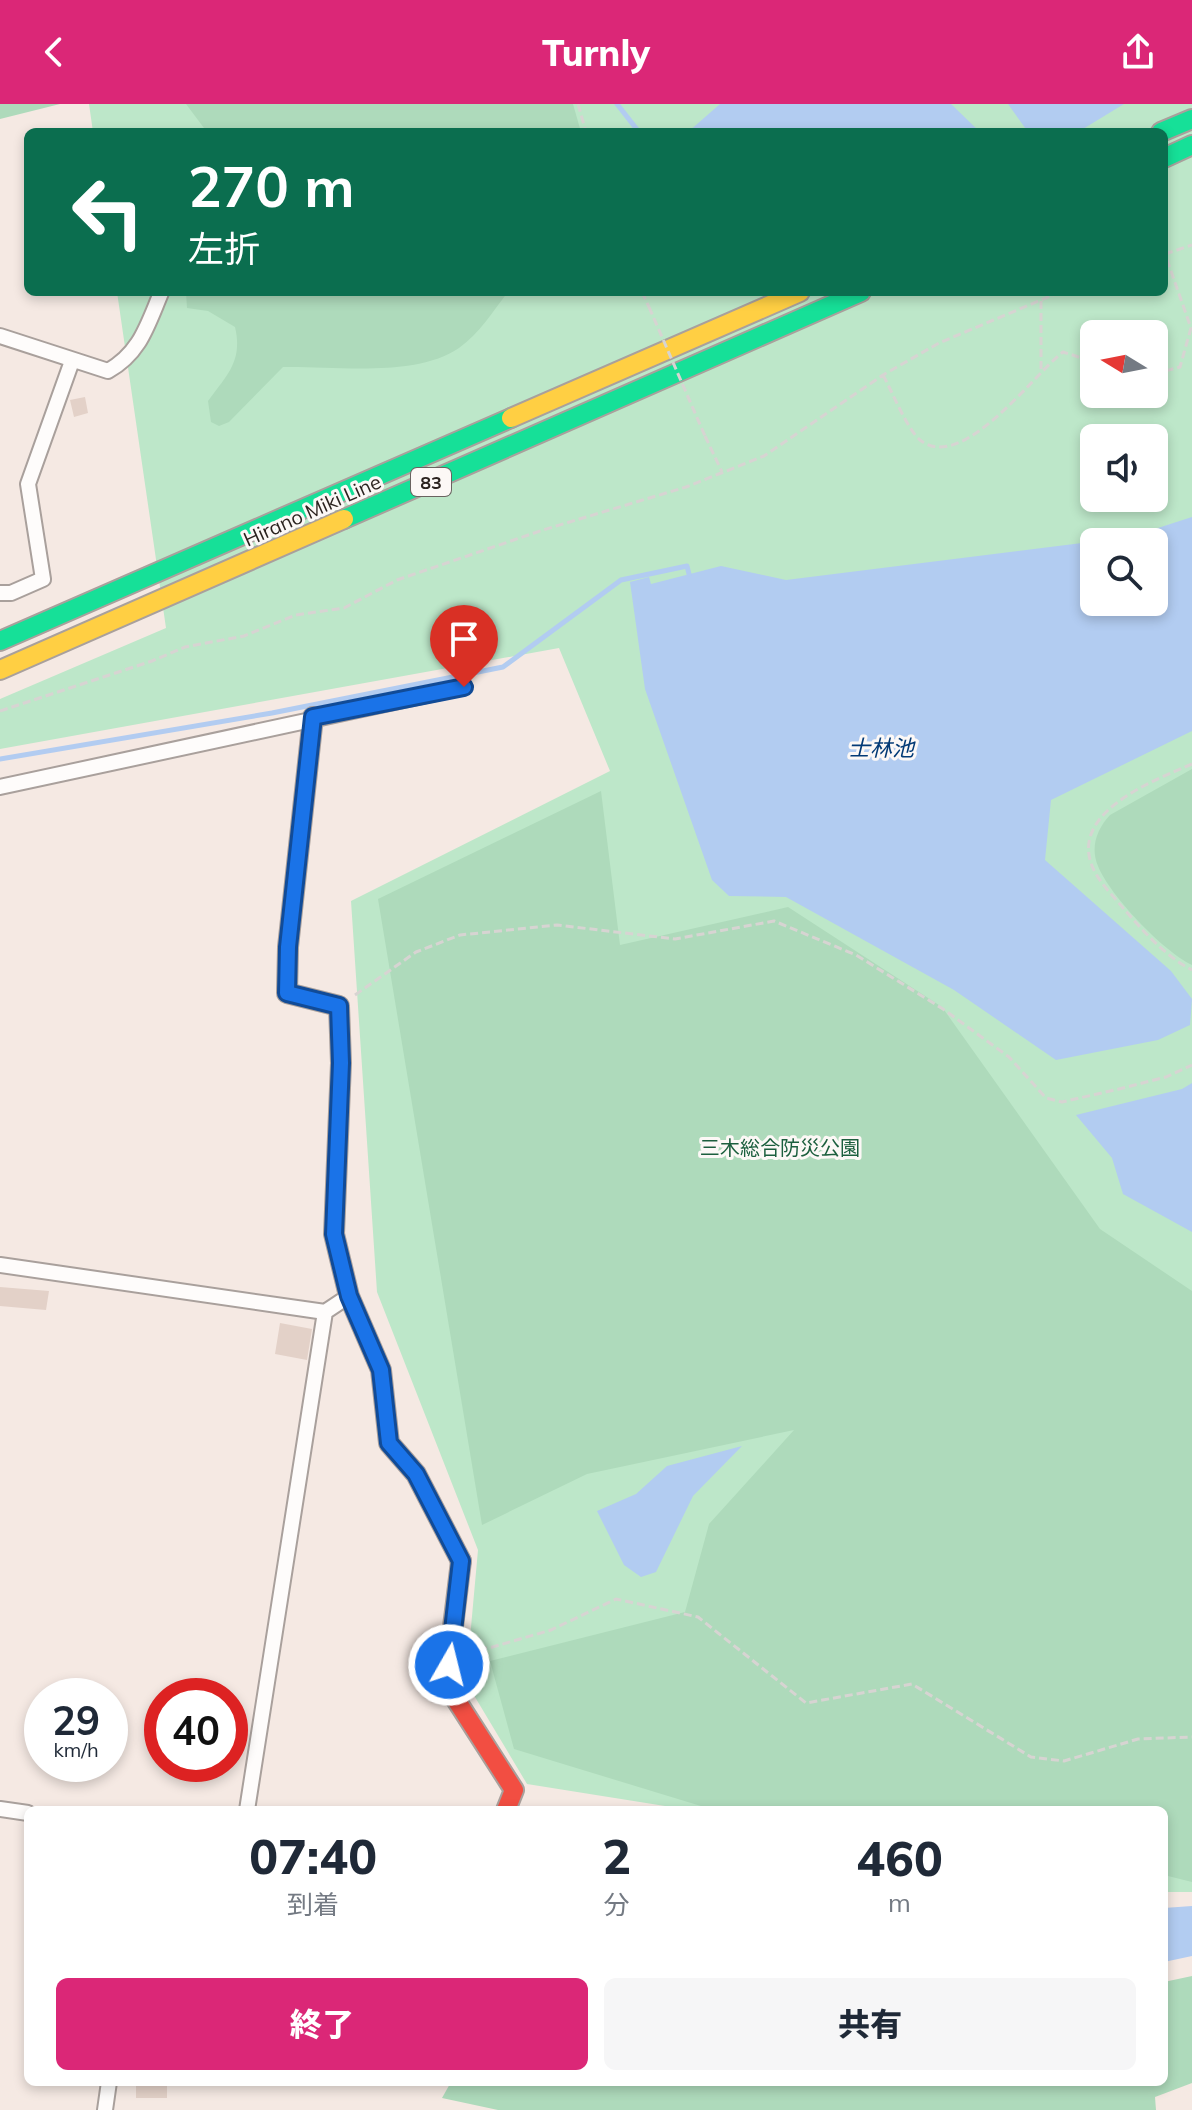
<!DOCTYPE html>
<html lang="ja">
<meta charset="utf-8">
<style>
body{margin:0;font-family:Mulish,"Noto Sans JP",sans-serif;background:#f6f6f7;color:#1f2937;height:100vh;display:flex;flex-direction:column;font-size:30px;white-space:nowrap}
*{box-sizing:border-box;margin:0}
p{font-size:26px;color:#747a83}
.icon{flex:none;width:44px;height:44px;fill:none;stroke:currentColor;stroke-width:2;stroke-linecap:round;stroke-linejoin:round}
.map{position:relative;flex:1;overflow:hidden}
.details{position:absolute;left:24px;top:1702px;width:1144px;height:280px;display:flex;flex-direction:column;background:#fff;border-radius:12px;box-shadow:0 4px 12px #0003}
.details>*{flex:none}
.guide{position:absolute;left:24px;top:24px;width:1144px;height:168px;border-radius:12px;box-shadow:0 4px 12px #0003;background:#0b6e4f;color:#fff;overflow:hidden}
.needle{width:52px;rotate:280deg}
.tools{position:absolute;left:1080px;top:216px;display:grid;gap:16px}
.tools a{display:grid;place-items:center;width:88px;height:88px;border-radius:12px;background:#fff;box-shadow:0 4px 12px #0003;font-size:40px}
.speed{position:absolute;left:24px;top:1574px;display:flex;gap:16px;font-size:40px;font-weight:700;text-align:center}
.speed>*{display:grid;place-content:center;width:104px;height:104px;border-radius:50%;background:#fff;box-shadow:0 4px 12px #0003;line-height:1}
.speed small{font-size:20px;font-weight:400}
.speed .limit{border:12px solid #d22;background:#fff;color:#111}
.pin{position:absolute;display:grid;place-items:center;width:68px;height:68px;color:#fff;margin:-82px -34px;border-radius:50% 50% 50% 0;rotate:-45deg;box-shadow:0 0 8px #0007}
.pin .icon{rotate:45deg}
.me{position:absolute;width:88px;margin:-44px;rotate:8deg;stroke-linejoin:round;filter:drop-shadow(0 0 6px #0008)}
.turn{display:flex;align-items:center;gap:28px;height:168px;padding:0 32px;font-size:36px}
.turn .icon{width:104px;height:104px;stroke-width:2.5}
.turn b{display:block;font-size:56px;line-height:68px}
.eta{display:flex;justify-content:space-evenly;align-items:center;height:136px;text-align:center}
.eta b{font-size:48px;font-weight:800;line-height:56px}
.button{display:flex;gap:16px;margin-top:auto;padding:16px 32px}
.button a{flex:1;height:92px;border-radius:12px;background:#db2777;color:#fff;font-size:32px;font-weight:800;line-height:92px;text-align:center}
.button a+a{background:#f6f6f7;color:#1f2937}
header{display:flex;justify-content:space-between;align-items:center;height:104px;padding:0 32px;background:#db2777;color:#fff;font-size:36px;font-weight:800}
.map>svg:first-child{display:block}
</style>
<header><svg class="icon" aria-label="back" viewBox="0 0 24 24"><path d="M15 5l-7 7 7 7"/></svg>Turnly<svg class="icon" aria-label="share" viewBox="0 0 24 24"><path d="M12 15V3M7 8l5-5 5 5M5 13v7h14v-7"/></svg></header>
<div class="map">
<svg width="1192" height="2006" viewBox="0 0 1192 2006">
<rect width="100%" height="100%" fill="#f5e9e3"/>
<path fill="#bde7c9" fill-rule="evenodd" d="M89 0H1192V1788H1164V1706H690L527 1680 466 1578 478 1446 377 1188 351 797 610 667 559 544 0 645V595L166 524 117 188H1164V28H93ZM1094 230H1154V290H1094ZM1094 334H1154V394H1094ZM1094 438H1154V498H1094Z"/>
<path fill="#aedabb" d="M0 0H60L0 15Z
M186 0H573L581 28H207Z
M186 188H508C493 207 479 230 459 244 415 274 335 262 283 263L229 318 219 322 211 318 208 297C227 271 243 257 235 223L208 207 187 204Z
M1192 665V861C1163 847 1110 792 1098 762 1090 743 1097 725 1110 711Z
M601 687 620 841 788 803 942 903 1100 1125 1192 1187V1778L1164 1771V1706H714L514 1645 490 1557 685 1508 709 1420 794 1326 587 1370 482 1421 378 795Z
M1192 1872V1979L1155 1993 1156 2006H498L442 1994 451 1978H1164V1878Z"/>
<path fill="#b2ccf1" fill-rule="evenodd" d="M720 0H951L980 28H688Z
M1008 0H1124L1078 28H1028Z
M1192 413V627L1051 696 1045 756 1171 867 1192 895 1190 921 1158 936 1056 956 954 886 786 793 729 792 712 776 645 585 630 478 649 473 651 480 721 462 786 476 1130 433ZM1154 438V498H1094V438Z
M1192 979V1128L1123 1090 1112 1054 1076 1011 1182 985Z
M742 1342 693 1392 656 1468 641 1473 624 1461 597 1407 636 1390 667 1362Z
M1192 1802V1852L1164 1858V1804Z"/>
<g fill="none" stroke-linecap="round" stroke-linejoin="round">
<path stroke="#b2ccf1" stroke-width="5" d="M617 0 639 28
M0 655 272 609 503 563 621 476 687 462 689 470"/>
</g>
<path fill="#e3d1c8" d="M85 293 88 309 74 313 70 296Z
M0 1183 49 1187 46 1206 0 1202Z
M280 1219 312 1225 307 1256 275 1250Z
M136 1978H167V1994H136Z"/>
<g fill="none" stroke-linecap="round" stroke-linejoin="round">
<defs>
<path id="street" d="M0 232 108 267C140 249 147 222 161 189
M0 489H11L43 475 28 380 72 257
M0 683 464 583
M0 1161 325 1208 349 1192
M0 1705 28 1709
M247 1706 325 1208
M105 2006 109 1978"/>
<path id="fast" d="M1161 28 1192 15
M1164 54 1192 41
M344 415 861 188
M0 537 511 314
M313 613 288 843 287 889 339 902 341 959 334 1130 349 1192 381 1266 389 1339 416 1370 461 1457"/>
<path id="slow" d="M511 314 800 188
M0 566 344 415"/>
<path id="jam" d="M461 1457 446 1580 514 1686 506 1706"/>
</defs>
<use href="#street" stroke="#a9a09c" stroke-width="18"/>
<use href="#fast" stroke="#a9a09c" stroke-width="22"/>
<use href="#slow" stroke="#a9a09c" stroke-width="22"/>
<use href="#jam" stroke="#a9a09c" stroke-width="22"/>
<path stroke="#d7d4d2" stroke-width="3" stroke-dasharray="8 4" stroke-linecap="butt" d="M578 0 586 28
M1165 150 1192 141
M642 188 649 203
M1041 265V197
M1154 270 1180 263 1191 224 1165 150
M883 271C892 287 907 325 920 336 962 370 1033 271 1063 248L1094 258
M705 332 722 368
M0 607 152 557 185 543 244 532 296 511 344 504 397 476 543 426 686 383 764 352 883 271 939 239 1060 188
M1192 660C1152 677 1062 711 1096 770 1103 782 1114 793 1123 804 1143 827 1165 852 1192 866
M355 891 416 848 460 831 557 821 675 835 774 817 856 851 943 905 1009 953 1046 994 1062 998 1119 985 1166 973 1192 961
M467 1543 489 1544 551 1526 616 1495 698 1513 806 1599 912 1580 1031 1653 1064 1657 1138 1635 1192 1633"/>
<use href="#street" stroke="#fefcfb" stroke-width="14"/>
<use href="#fast" stroke="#16e098" stroke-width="18"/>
<use href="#slow" stroke="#ffcf43" stroke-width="18"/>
<use href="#jam" stroke="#f24e42" stroke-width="18"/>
<path stroke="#d7d4d2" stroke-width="3" stroke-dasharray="8 4" stroke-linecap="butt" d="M649 203 705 332"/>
</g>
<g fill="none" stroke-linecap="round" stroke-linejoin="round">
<defs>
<path id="route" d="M449 1561 461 1457 416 1370 389 1339 381 1266 349 1192 334 1130 341 959 339 902 287 889 288 843 313 613 464 583"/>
</defs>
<use href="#route" stroke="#114b97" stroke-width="20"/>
<use href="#route" stroke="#1a73e8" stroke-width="14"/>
</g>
<g text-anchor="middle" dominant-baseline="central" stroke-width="6" stroke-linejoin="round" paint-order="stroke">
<rect fill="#fcf8f6" stroke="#6a6360" stroke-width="2" x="411" y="364" width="40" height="28" rx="6"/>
<g font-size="18" font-weight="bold" fill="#2b231f">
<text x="431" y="378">83</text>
</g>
<g font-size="20" fill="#2b231f" stroke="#fcf8f6">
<text transform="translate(312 406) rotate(-24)">Hirano Miki Line</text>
</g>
<g font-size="20" fill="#1c5f3e" stroke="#fcf8f6">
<text x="780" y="1043">三木総合防災公園</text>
</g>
<g font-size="22" font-style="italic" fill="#033a76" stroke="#fcf8f6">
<text x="881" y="644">士林池</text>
</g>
</g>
</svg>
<div class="tools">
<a><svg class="needle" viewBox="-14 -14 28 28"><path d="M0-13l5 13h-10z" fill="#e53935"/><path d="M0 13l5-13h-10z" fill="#747a83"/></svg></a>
<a><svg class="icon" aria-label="sound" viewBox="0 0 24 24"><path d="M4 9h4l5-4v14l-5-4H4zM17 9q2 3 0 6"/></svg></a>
<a><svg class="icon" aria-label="search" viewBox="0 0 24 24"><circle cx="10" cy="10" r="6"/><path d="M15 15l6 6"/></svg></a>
</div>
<div class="speed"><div>29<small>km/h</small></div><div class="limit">40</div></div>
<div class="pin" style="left:464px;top:583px;background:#d93025"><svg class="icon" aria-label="arrive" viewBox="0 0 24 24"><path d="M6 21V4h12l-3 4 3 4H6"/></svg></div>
<svg class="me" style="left:449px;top:1561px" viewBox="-20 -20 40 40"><circle r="17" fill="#1a73e8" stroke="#fff" stroke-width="3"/><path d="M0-11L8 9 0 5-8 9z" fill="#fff"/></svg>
<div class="guide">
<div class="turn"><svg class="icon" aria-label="left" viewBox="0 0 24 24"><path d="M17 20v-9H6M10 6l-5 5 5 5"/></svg><div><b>270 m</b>左折</div></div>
</div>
<section class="details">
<div class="eta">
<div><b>07:40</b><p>到着</p></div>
<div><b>2</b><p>分</p></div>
<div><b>460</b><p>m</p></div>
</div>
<div class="button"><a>終了</a><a>共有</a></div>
</section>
</div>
